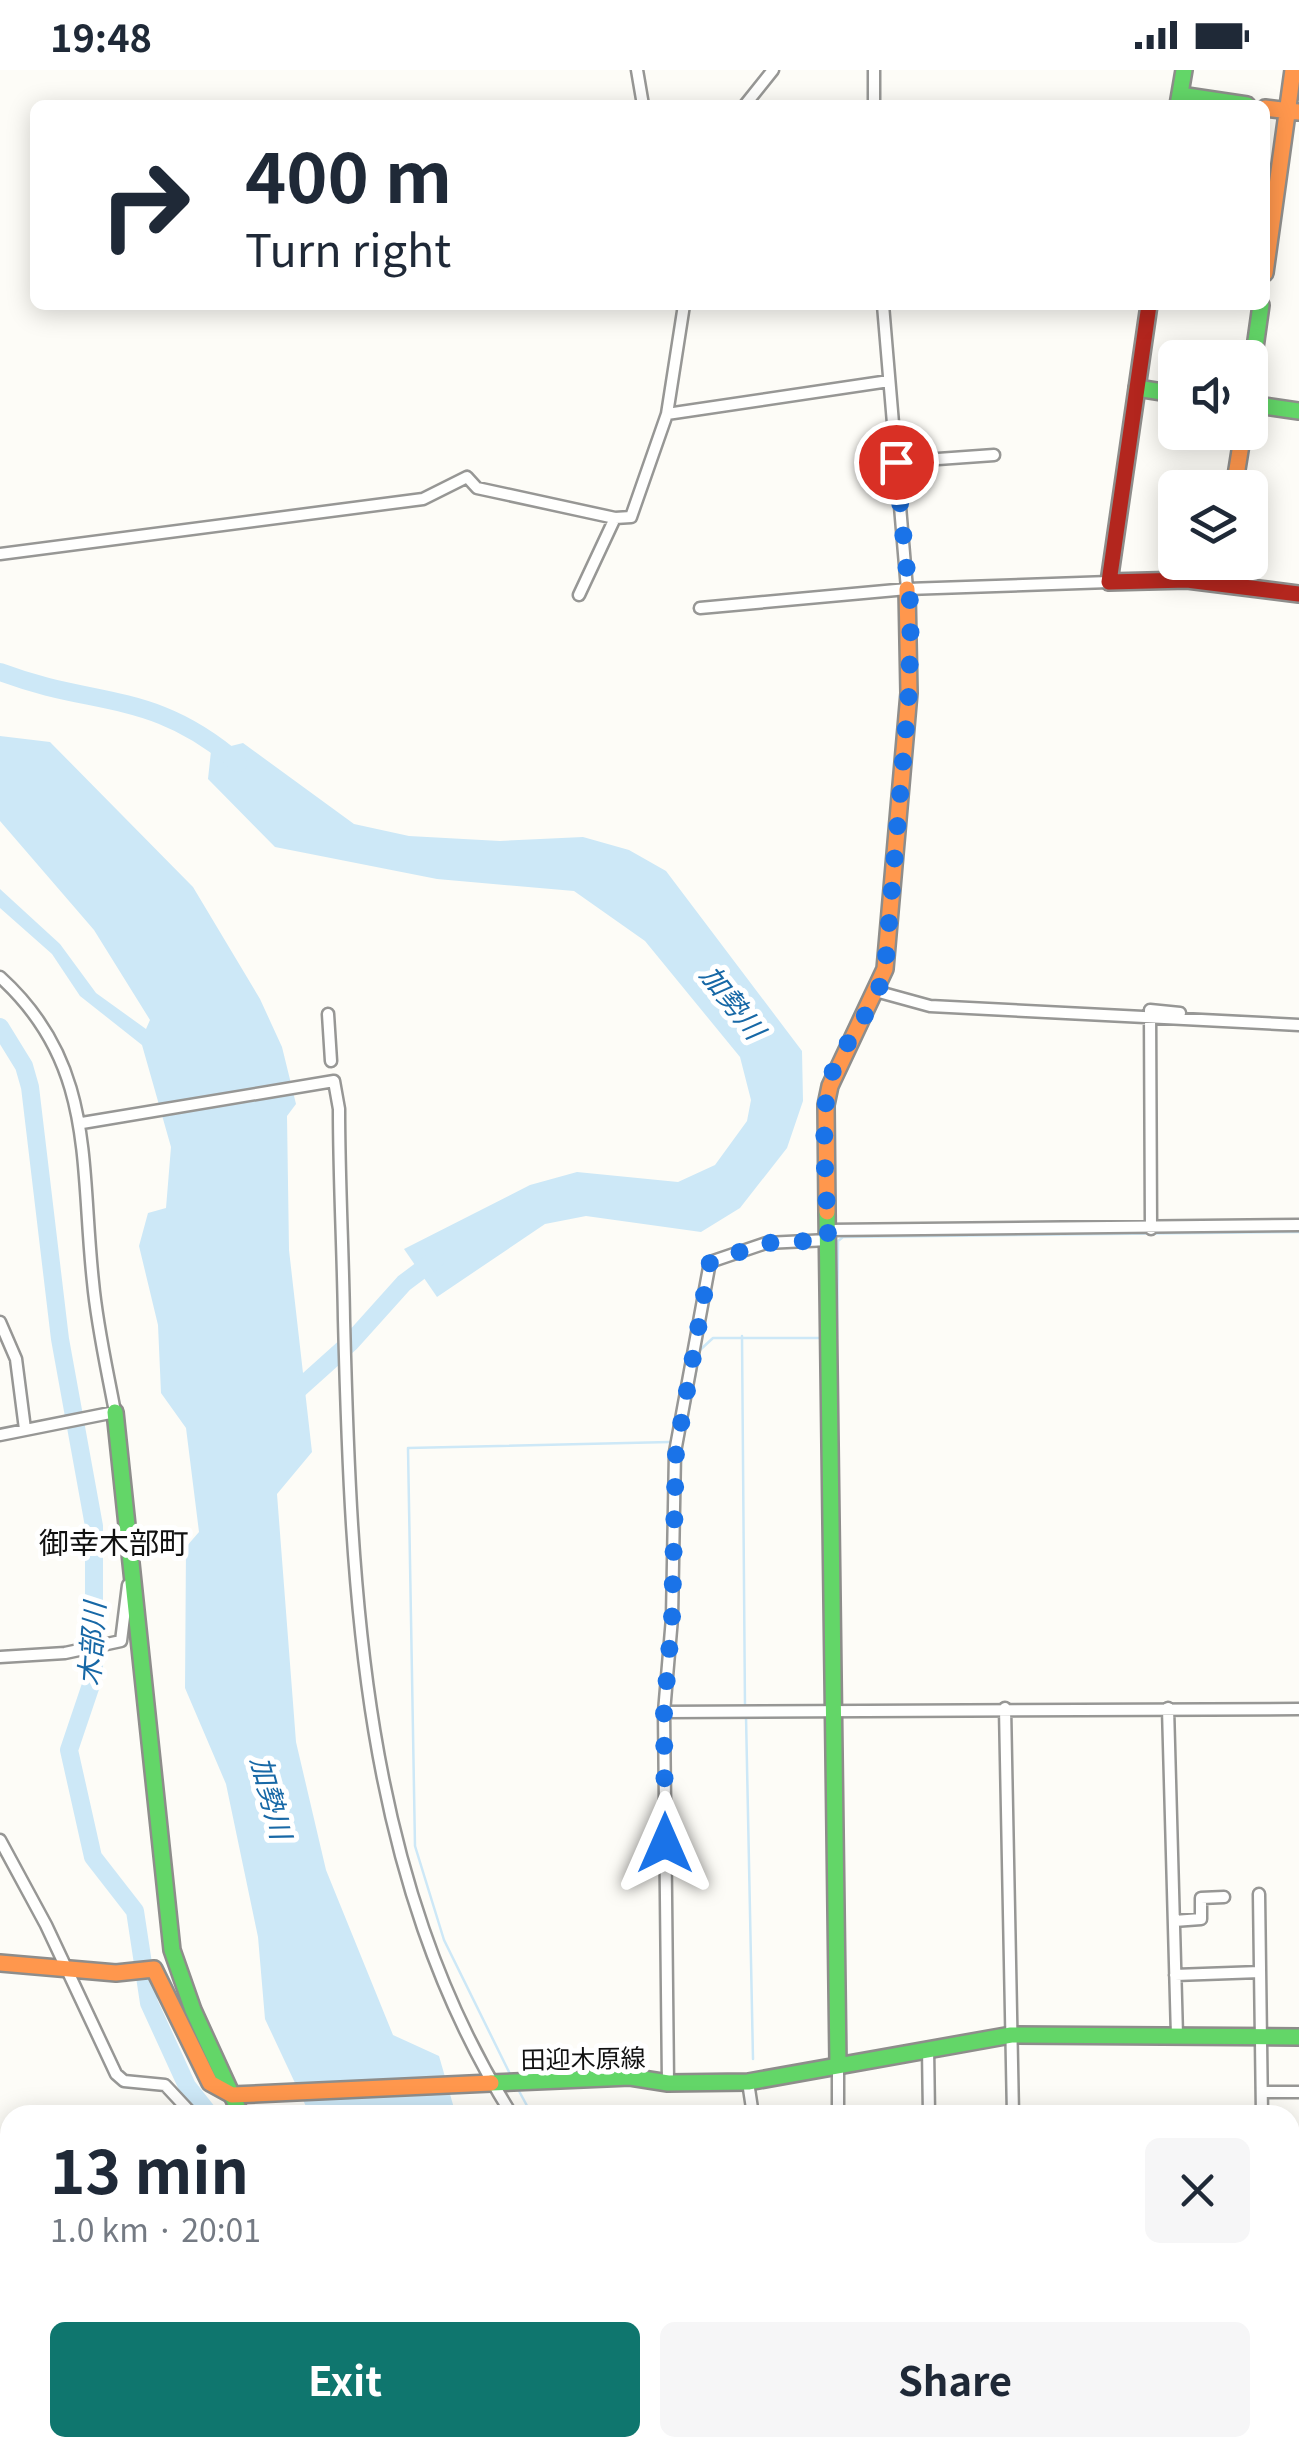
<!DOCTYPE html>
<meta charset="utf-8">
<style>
body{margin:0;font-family:Georgia,"Noto Sans JP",serif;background:#f6f6f7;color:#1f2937;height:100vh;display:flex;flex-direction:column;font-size:38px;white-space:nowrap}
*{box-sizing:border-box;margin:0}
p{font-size:32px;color:#747a83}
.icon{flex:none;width:55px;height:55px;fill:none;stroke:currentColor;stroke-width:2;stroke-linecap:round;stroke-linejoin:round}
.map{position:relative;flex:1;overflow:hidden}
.sheet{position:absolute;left:0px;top:2035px;width:1300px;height:352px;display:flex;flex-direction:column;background:#fff;border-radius:30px 30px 0 0;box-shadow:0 5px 25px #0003}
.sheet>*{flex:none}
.banner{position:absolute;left:30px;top:30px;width:1240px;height:210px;border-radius:15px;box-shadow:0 5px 25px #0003;background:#fff;color:#1f2937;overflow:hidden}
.fabs{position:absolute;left:1158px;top:270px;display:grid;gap:20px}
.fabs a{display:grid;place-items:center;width:110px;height:110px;border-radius:15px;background:#fff;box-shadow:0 5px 25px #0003;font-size:50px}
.pin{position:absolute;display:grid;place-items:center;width:85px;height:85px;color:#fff;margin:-42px;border:5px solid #fff;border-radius:50%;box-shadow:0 2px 10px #0007}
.me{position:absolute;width:110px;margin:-55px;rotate:0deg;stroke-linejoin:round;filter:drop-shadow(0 0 8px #0008)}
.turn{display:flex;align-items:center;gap:35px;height:210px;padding:0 50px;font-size:45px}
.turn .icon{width:130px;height:130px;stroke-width:2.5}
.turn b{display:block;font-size:70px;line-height:85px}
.round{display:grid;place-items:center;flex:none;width:105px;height:105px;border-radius:15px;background:#f6f6f7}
.headline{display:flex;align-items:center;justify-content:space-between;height:170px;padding:0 50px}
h1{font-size:60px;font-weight:700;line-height:75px}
.cta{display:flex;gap:20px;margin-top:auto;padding:20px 50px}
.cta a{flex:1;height:115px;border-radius:15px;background:#0f766e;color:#fff;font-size:40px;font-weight:700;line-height:115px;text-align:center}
.cta a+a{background:#f6f6f7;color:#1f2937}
.status{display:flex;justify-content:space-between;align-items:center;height:70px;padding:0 50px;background:#fff;direction:ltr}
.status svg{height:28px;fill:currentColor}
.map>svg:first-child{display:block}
</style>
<div class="status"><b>19:48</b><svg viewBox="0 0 49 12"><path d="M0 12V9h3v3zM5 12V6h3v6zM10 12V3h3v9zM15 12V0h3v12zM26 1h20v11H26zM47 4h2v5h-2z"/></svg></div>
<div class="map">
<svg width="1299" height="2386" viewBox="0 0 1299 2386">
<rect width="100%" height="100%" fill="#fdfcf7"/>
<path fill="#cde8f7" d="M0 666 50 672 193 817 260 929 282 977 296 1034 287 1046 289 1180 312 1382 277 1424 296 1672 326 1800 393 1965 439 1986 456 2045H310L265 1949 258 1867 226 1714 185 1618 186 1477 199 1462 186 1358 161 1323 158 1255 139 1176 148 1143 166 1138 171 1077 142 975 80 926 52 884 0 838V819L60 874 96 923 146 959 150 950 94 860 0 751Z
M243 673 354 754 409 766 500 771 583 767 629 780 666 801 802 981 803 1031 787 1078 740 1138 701 1162 586 1146 545 1154 437 1227 404 1179 530 1115 577 1102 678 1112 715 1095 747 1051 751 1030 740 987 645 871 574 821 437 809 275 777 208 709 211 681Z
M515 2378H678L684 2386H523Z
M835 2378H920L928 2386H846Z"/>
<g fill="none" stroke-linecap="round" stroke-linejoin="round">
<path stroke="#cde8f7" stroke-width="2.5" d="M742 1266 745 1638
M837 1267 838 1171 843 1167 1299 1162
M683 1371 700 1280 713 1268H824
M746 1646 753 1989
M510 2004 444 1870 415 1776 408 1378 670 1372
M519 2021 532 2045"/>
<path stroke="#cde8f7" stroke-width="18" d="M0 602C95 638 153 619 238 693
M0 957 24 996 30 1017 60 1269 94 1456V1606L69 1680 93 1787 135 1841 149 1933 187 2016 210 2045
M292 1325 351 1272 404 1213 436 1189
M336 2378 342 2386"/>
<defs>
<path id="street" d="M637 0 643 35
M745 35 773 0
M874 35V0
M883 235 907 519
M667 344 889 311
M896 392 994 385
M0 484 423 429 467 407 477 418 615 448 631 447 667 344 684 235
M579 525 615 448
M700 538 907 519 1109 512
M0 907C96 994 80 1094 93 1212 97 1256 107 1299 115 1342L0 1365
M879 922 930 936 1299 955
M328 944 331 991
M82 1053 334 1011 339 1039C339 1110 343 1180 344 1250 351 1523 362 1808 512 2045
M1151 1159 1150 940 1180 943
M828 1160 1299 1155
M0 1252 16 1289 25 1359
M0 1587 65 1583 121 1571 128 1515
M1005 1638 1013 2045
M1168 1638 1177 1966
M664 1642 1299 1639
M0 1770 46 1855 116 2004 124 2011 165 2015 193 2045
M1259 1824 1262 2045
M1174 1851 1201 1849V1828L1224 1827
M1175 1905 1260 1902
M928 1978 929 2045
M838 1994V2045
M748 2012 753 2045
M668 2013 664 1642 672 1548 675 1382 710 1192 766 1173 828 1170
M1262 2022H1299
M1290 2075H1299
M1290 2180H1299
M1290 2280H1299
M0 2296 10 2319
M324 2378 329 2386
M349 2378 357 2386
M725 2378 731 2386
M1067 2378 1068 2386
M256 2386 266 2378"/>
<path id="fast" d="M1180 25 1247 35
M1178 35 1184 0
M1250 313 1261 235
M1137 318 1175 324
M1250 334 1299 341
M1220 512 1223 492
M827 1142 838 1994
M115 1342 172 1880 193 1940 241 2045
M491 2013 630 2007 668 2013 748 2012 1011 1965 1299 1967"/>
<path id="slow" d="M1265 38 1299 42
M1265 203 1293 0
M1234 418 1243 362
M827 1142 826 1035 830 1016 885 899 909 623 907 519
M0 1893 116 1903 154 1899 210 2013 232 2025 491 2013
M378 2378 384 2386"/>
<path id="jam" d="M1149 235 1109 512 1187 510 1299 524"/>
</defs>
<use href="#street" stroke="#979795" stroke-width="15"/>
<use href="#fast" stroke="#8e8d8b" stroke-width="20"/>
<use href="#slow" stroke="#8e8d8b" stroke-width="20"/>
<use href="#jam" stroke="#8e8d8b" stroke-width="20"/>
<use href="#street" stroke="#fffffe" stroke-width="10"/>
<use href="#fast" stroke="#63d668" stroke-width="15"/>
<use href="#slow" stroke="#ff974d" stroke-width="15"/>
<use href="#jam" stroke="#b3261e" stroke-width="15"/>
</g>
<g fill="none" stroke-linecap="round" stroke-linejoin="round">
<path stroke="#1a73e8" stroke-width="18" stroke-dasharray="0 32.4" d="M665 1773 664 1642 672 1548 676 1382 710 1192 766 1173 828 1170C828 1128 817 1037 833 1001 848 966 876 938 885 899L909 622 911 542 896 392"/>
</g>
<g text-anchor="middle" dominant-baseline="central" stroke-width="10" stroke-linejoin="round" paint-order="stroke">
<g font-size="25" fill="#111" stroke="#fff">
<text transform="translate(583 1987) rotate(-1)">田迎木原線</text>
</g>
<g font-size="28" font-style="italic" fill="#1768a6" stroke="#fff">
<text transform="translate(734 931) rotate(52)">加勢川</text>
<text transform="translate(90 1574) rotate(-86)">木部川</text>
<text transform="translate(273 1727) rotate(75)">加勢川</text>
</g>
<g font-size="30" fill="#111" stroke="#fff">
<text x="114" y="1471">御幸木部町</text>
</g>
</g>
</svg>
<div class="fabs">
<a><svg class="icon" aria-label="sound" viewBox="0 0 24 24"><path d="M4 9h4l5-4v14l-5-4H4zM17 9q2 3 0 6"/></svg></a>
<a><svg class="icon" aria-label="layers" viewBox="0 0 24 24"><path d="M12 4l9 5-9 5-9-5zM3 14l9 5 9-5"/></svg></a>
</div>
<div class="pin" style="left:896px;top:392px;background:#d93025"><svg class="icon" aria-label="arrive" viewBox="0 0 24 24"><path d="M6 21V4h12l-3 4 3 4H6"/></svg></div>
<svg class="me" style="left:665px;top:1773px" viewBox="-20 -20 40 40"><path d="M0-17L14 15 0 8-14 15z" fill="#1a73e8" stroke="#fff" stroke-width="4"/></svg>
<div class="banner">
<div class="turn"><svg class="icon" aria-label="right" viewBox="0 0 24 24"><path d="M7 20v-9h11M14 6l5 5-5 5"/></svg><div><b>400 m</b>Turn right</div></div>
</div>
<section class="sheet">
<div class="headline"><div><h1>13 min</h1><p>1.0 km · 20:01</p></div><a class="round"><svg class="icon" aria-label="close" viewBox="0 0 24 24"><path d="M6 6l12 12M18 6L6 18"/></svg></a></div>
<div class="cta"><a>Exit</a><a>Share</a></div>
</section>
</div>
